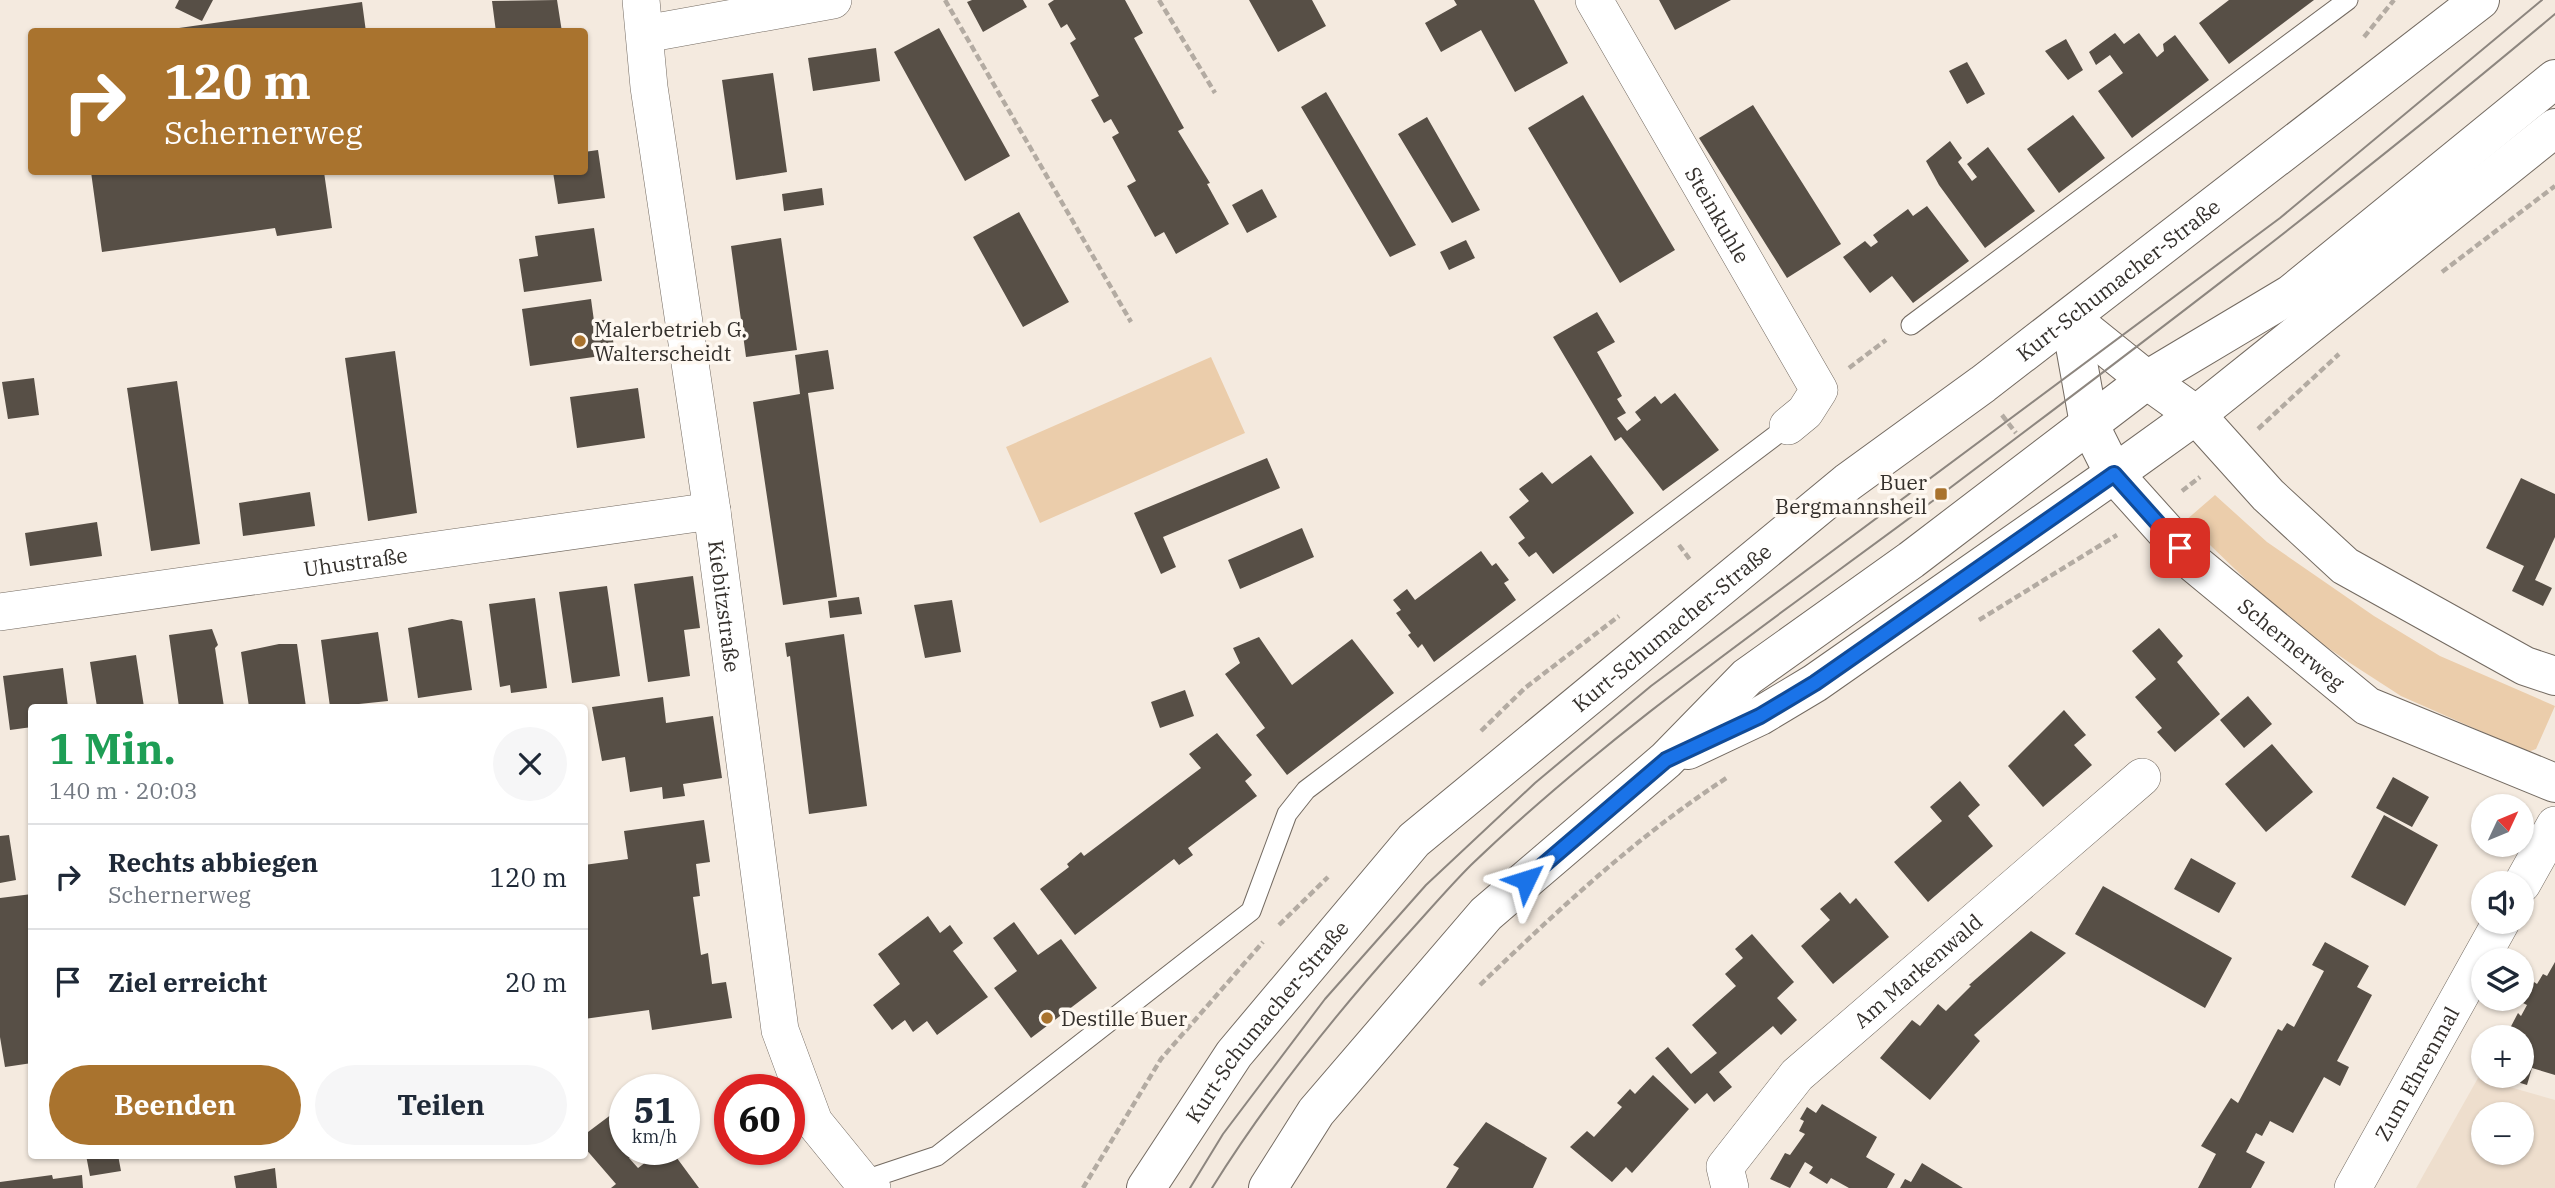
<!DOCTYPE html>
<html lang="de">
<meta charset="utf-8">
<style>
body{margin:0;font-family:"IBM Plex Serif",serif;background:#f6f6f7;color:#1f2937;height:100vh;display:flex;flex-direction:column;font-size:26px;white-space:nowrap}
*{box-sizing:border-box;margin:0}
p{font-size:23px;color:#747a83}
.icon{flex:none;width:38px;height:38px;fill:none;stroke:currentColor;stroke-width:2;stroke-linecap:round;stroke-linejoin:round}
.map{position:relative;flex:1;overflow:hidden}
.sheet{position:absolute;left:28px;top:704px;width:560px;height:455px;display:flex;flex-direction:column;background:#fff;border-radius:7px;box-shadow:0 2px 5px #0004}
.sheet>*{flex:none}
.guide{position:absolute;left:28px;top:28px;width:560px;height:147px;border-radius:7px;box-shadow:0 2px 5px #0004;background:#a9732e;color:#fff;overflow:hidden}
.needle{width:46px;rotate:46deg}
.fabs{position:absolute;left:2471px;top:794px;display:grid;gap:14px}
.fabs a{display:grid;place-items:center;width:63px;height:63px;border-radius:50%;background:#fff;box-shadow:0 2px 5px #0004;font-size:35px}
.speed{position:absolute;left:609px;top:1074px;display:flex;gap:14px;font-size:35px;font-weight:700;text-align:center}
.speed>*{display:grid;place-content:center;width:91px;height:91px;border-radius:50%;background:#fff;box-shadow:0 2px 5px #0004;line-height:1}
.speed small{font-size:18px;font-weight:400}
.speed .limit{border:10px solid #d22;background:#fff;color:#111}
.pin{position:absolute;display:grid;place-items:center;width:60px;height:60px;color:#fff;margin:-30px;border-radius:14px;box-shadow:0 4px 10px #0006}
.me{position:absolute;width:77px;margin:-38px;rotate:49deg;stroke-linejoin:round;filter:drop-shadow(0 0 5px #0008)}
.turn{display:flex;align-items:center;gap:24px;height:147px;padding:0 21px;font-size:32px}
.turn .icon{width:91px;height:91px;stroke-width:2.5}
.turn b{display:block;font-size:49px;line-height:60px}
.round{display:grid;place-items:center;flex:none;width:74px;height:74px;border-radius:37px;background:#f6f6f7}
.summary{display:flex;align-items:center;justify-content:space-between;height:119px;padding:0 21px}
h1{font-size:42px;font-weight:800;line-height:52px;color:#1e9e55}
.button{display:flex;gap:14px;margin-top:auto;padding:14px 21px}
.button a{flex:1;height:80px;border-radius:42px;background:#a9732e;color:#fff;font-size:28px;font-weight:800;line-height:80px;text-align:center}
.button a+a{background:#f6f6f7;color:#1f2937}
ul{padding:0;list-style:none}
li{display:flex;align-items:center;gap:21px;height:105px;padding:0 21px;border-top:2px solid #e0e1e3}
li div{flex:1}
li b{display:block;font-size:26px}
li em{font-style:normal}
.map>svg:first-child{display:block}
</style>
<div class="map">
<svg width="2555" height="1188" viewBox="0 0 2555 1188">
<rect width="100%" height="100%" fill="#f4eadf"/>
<path fill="#eedecd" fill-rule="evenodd" d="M2478 1078 2555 1100V1188H2416ZM2483 1115H2522V1153H2483Z"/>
<path fill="#ebcdab" d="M1211 357 1245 433 1040 523 1006 447Z
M2215 495 2267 542 2374 616 2440 656 2555 706 2536 749 2528 752 2401 696 2350 663 2289 621 2185 521Z"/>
<path fill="#574f46" d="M179 0H213L202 21 175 8Z
M557 0 562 32H496L492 1Z
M972 0H1023L1027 7 983 32 967 2Z
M1054 0H1125L1143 33 1134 38 1184 128 1178 131 1210 183 1207 184 1229 224 1176 254 1164 232 1155 237 1127 186 1136 181 1112 137 1119 133 1111 119 1104 123 1091 100 1099 96 1070 43 1076 39 1067 24 1061 28 1048 4Z
M1249 0H1312L1326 26 1278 52Z
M1454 0H1534L1568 63 1515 92 1481 30 1441 52 1425 23 1457 5Z
M1659 0H1731L1675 30Z
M2229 0H2314L2229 64 2199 23Z
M362 2 366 32H166L165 30Z
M939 28 1010 156 965 181 894 52Z
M2115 33 2124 44 2139 33 2157 57 2164 51 2163 44 2175 35 2209 80 2132 138 2098 91 2123 73 2110 55 2096 65 2089 52Z
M2066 39 2083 70 2068 80 2045 51Z
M876 48 880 81 813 91 808 58Z
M1967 62 1985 94 1967 104 1949 71Z
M773 73 787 172 736 180 722 80Z
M1326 92 1416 245 1390 257 1301 107Z
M1583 95 1675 250 1620 283 1528 128Z
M1753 105 1841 244 1787 278 1699 138Z
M2073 115 2105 158 2059 193 2027 149Z
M1427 117 1480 210 1452 223 1398 134Z
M1950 141 1962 158 1958 162 1972 181 1977 177 1967 164 1988 147 2035 211 1985 248 1939 185 1926 161Z
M598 150 605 198 558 204 553 172H584V152Z
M91 172H324L332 228 277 236 275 228 102 252Z
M822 188 824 205 784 211 782 194Z
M1262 189 1277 217 1247 233 1232 205Z
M1927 206 1969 261 1913 303 1892 276 1870 293 1843 257 1865 241 1871 247 1878 242 1873 235 1908 209 1913 216Z
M1019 212 1069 302 1023 327 973 237Z
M594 228 602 281 524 292 519 259 538 256 535 236Z
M781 238 797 350 746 357 731 246Z
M1466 240 1475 258 1449 270 1440 252Z
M591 299 594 321 610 319 615 354 530 366 522 309Z
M1597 312 1615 342 1597 352 1622 396 1617 399 1626 413 1617 418 1627 431 1641 420 1635 412 1655 396 1661 404 1675 393 1719 450 1663 491 1621 437 1615 441 1553 337Z
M828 350 834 389 808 393 837 597 783 605 753 402 800 394 795 355Z
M395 351 417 513 368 521 345 358Z
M34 378 39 415 8 419 2 382Z
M177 381 200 544 151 551 127 388Z
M638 388 645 438 577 448 570 397Z
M1591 455 1634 513 1553 574 1536 552 1529 557 1518 543 1525 538 1509 517 1529 501 1519 489 1542 472 1552 484Z
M1267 458 1280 488 1163 537 1176 567 1161 574 1134 513Z
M2521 478 2555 494V537L2535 580 2552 588 2543 606 2512 591 2524 566 2486 548Z
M310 492 315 526 243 536 239 503Z
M97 522 102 556 30 566 25 533Z
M1302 528 1314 557 1240 589 1228 560Z
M1481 551 1492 566 1496 563 1509 580 1504 583 1516 600 1434 662 1422 644 1418 648 1408 635 1411 633 1396 613 1401 610 1393 600 1407 589 1415 600Z
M693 576 700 628 684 630 690 676 648 682 634 584Z
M607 586 620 676 572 683 559 592Z
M859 597 862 614 830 618 828 601Z
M535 598 547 688 511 693 510 685 500 687 489 604Z
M952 600 961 652 925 658 914 605Z
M452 619 462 621 472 690 418 698 408 628Z
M2159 628 2183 656 2177 662 2220 714 2175 752 2157 732 2162 728 2135 697 2156 679 2132 651Z
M212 629 218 645 215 648 224 707H179L169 635Z
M378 632 388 701 330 707 321 640Z
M844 634 867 806 809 814 790 656 787 657 785 643Z
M1259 637 1292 685 1352 639 1394 693 1287 775 1256 735 1265 728 1225 674 1240 663 1233 648Z
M279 644H297L306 707H249L241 652Z
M136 655 144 707H97L90 662Z
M63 668 68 707H32V727L10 730 3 676Z
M1185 690 1194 716 1160 728 1151 702Z
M2248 696 2272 724 2244 748 2220 720Z
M663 697 666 723 713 716 722 778 683 784 685 796 663 799 662 787 630 792 625 757 602 761 592 707Z
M2064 710 2086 735 2074 745 2092 765 2043 807 2008 766Z
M1217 733 1252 775 1245 781 1257 796 1188 848 1193 855 1179 865 1174 859 1075 935 1040 889 1069 867 1067 864 1081 852 1084 856 1201 768 1189 754Z
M2272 744 2313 792 2266 832 2225 784Z
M2393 777 2429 797 2412 827 2376 808Z
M1960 781 1980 805 1968 816 1993 846 1928 902 1894 862 1942 821 1930 807Z
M2384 815 2438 845 2405 906 2351 877Z
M704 820 710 862 696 864 700 896 693 897 701 955 708 953 712 984 726 982 732 1018 652 1030 649 1010 584 1019V865L628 859 624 831Z
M9 835 16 880 0 883V836Z
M2191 858 2236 883 2219 913 2174 889Z
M2103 886 2232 958 2205 1008 2075 934Z
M1840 892 1850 904 1856 898 1889 937 1833 984 1801 946 1830 920 1820 909Z
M32 894V1063L5 1067 0 1037V898Z
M928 916 940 933 950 925 963 943 953 951 988 997 937 1035 927 1021 913 1032 905 1020 892 1030 873 1005 900 984 878 954Z
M1014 922 1038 955 1061 939 1097 988 1031 1038 994 988 1017 971 993 938Z
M2031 931 2066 953 1974 1035 1980 1041 1930 1100 1880 1058 1912 1020 1920 1026 1938 1004 1946 1011 1971 986 1969 985Z
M1752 934 1794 982 1777 998 1797 1020 1781 1035 1773 1026 1719 1072 1732 1087 1714 1102 1707 1093 1695 1104 1655 1058 1668 1047 1691 1074 1717 1053 1692 1025 1736 986 1725 974 1743 958 1735 949Z
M2325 942 2369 966 2357 987 2372 995 2337 1061 2349 1067 2340 1086 2324 1077 2293 1133 2270 1121 2262 1136 2256 1133 2246 1152 2265 1162 2251 1188H2198L2216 1154 2201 1146 2231 1098 2238 1103 2278 1029 2282 1031 2287 1023 2294 1027 2324 971 2312 965Z
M2555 962V1075L2532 1068 2527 1085 2501 1077 2522 1076V1038H2508L2507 1034 2518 1013 2521 1016 2527 1005 2523 1003 2534 982 2537 984 2543 974 2547 976Z
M1653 1075 1689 1109 1632 1173 1626 1167 1612 1182 1570 1147 1587 1131 1594 1137 1622 1107 1617 1103 1630 1089 1635 1094Z
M1822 1104 1877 1137 1866 1157 1895 1174 1887 1188H1849L1831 1178 1827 1184 1809 1173 1813 1167 1805 1162 1790 1188 1770 1179 1785 1153 1790 1155 1805 1134 1799 1131 1804 1121 1800 1119 1807 1107 1816 1113Z
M616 1111 625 1123V1150H640L629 1158 638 1168 662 1150H671L699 1188H611L616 1184 584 1147V1135Z
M1486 1122 1547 1158 1533 1188H1446L1459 1168 1453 1165Z
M86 1155H118L121 1171 90 1176Z
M1922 1163 1963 1188H1900L1905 1179 1911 1182Z
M275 1168 277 1188H236L234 1176Z
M52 1175 53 1179 82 1175 83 1188H0V1182Z"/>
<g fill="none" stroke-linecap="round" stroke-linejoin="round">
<defs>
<path id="service" d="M1911 325 2348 0
M862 1181 937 1156 1251 911 1287 814 1306 790 1788 426"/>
<g id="minor">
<path id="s1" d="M641 0 649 87 712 511 780 1030 814 1122 862 1181 872 1188"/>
<path id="s2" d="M1594 0 1819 390 1805 412 1788 426"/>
<path d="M645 34 833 0"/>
<path id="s3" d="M0 612 712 511"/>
<path d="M2522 884 2555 825"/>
<path id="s4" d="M1730 1188 1725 1167 1797 1075 2142 777"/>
<path id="s5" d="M2353 1188 2501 922"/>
</g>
<g id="tertiary">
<path id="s6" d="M2070 318 2089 424 2114 474 2195 564 2367 706 2555 783"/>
<path d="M2070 318 2147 380 2196 415 2268 495 2345 566 2525 666 2555 676"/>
</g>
<g id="primary">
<path d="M1688 750 1760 716 1815 683 2114 474 2196 415 2555 128"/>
<path id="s7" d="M1146 1188 1234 1054 1414 840 1848 482 1983 384 2480 0"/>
<path d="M1268 1188 1316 1112 1486 914 1666 760 1747 677 1911 560 2147 380 2291 294 2555 79"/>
</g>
</defs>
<use href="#service" stroke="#736a61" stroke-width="21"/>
<use href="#minor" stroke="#736a61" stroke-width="38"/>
<use href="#tertiary" stroke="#736a61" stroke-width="40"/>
<use href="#primary" stroke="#736a61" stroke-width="40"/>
<path stroke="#b3aba2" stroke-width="4.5" stroke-dasharray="7 3.5" stroke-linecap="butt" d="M945 0 1131 322
M1159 0 1215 93
M2364 37 2394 0
M2442 272 2555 186
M1849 368 1886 340
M2002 415 2016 433
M2258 429 2339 354
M2182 491 2200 477
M1679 545 1691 561
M1979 620 2117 535
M1481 731 1525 688 1619 616
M1279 925 1328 877
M1480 985C1558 910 1637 836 1728 777
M1083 1188 1161 1059 1263 942"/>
<use href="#service" stroke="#fff" stroke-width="19"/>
<use href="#minor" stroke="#fff" stroke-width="37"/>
<use href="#tertiary" stroke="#fff" stroke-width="38"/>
<use href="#primary" stroke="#fff" stroke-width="38"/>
<path stroke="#8d867f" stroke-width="2" d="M1190 1188 1223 1134 1325 999 1426 885 1535 783 1651 686 2280 218 2542 0
M1212 1188C1268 1098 1334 1016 1404 938 1426 914 1448 888 1471 865 1614 728 1780 615 1938 497 2148 339 2354 183 2555 14"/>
</g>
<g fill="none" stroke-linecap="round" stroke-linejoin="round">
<defs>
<path id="route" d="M1526 880 1666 760 1760 716 1815 683 2114 474 2180 548"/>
</defs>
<use href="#route" stroke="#114b97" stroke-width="18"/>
<use href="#route" stroke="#1a73e8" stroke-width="12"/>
</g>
<g fill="#a9732e" stroke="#fef8f1" stroke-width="2.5">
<circle cx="580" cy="341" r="7"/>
<rect x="1934" y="487" width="14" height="14" rx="3.5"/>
<circle cx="1047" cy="1018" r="7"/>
</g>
<g text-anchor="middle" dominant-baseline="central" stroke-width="7" stroke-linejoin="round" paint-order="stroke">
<g font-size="21" fill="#34302c" stroke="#fef8f1">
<text stroke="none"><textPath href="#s2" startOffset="248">Steinkuhle</textPath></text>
<text stroke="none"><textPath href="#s7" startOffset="1340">Kurt-Schumacher-Straße</textPath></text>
<text stroke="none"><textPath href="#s3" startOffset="359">Uhustraße</textPath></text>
<text stroke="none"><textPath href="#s1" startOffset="612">Kiebitzstraße</textPath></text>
<text stroke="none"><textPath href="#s7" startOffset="774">Kurt-Schumacher-Straße</textPath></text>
<text stroke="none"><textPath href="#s6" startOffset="410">Schernerweg</textPath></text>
<text stroke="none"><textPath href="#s4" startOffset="298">Am Markenwald</textPath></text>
<text stroke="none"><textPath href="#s7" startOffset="206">Kurt-Schumacher-Straße</textPath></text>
<text stroke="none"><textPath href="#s5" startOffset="131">Zum Ehrenmal</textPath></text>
</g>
<g font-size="21" fill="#34302c" stroke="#fef8f1" text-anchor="start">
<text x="594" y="329">Malerbetrieb G.<tspan x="594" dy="24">Walterscheidt</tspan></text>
<text x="1927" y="482" text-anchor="end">Buer<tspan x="1927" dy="24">Bergmannsheil</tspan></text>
<text x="1061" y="1018">Destille Buer</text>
</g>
</g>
</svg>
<div class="fabs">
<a><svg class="needle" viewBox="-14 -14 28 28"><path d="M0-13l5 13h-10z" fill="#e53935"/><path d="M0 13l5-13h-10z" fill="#747a83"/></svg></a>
<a><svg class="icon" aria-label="sound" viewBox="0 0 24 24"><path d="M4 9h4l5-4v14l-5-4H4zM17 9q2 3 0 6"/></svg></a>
<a><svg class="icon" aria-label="layers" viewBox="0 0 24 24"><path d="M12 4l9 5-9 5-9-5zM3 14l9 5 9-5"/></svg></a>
<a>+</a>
<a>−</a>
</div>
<div class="speed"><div>51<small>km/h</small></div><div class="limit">60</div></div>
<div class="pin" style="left:2180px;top:548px;background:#d93025"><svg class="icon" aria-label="arrive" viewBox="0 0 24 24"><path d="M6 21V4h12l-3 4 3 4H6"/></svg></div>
<svg class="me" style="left:1526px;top:880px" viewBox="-20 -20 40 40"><path d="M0-17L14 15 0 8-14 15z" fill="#1a73e8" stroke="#fff" stroke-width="4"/></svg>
<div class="guide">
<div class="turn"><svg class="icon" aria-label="right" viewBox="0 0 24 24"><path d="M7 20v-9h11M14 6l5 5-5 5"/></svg><div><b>120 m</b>Schernerweg</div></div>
</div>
<section class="sheet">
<div class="summary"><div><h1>1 Min.</h1><p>140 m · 20:03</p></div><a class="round"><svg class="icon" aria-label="close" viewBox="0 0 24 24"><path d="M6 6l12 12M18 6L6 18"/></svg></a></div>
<ul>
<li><svg class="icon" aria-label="right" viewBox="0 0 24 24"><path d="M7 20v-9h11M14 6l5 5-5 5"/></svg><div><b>Rechts abbiegen</b><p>Schernerweg</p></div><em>120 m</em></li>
<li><svg class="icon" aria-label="arrive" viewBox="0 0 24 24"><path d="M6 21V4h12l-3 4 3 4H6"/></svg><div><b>Ziel erreicht</b></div><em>20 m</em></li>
</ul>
<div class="button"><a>Beenden</a><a>Teilen</a></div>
</section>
</div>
